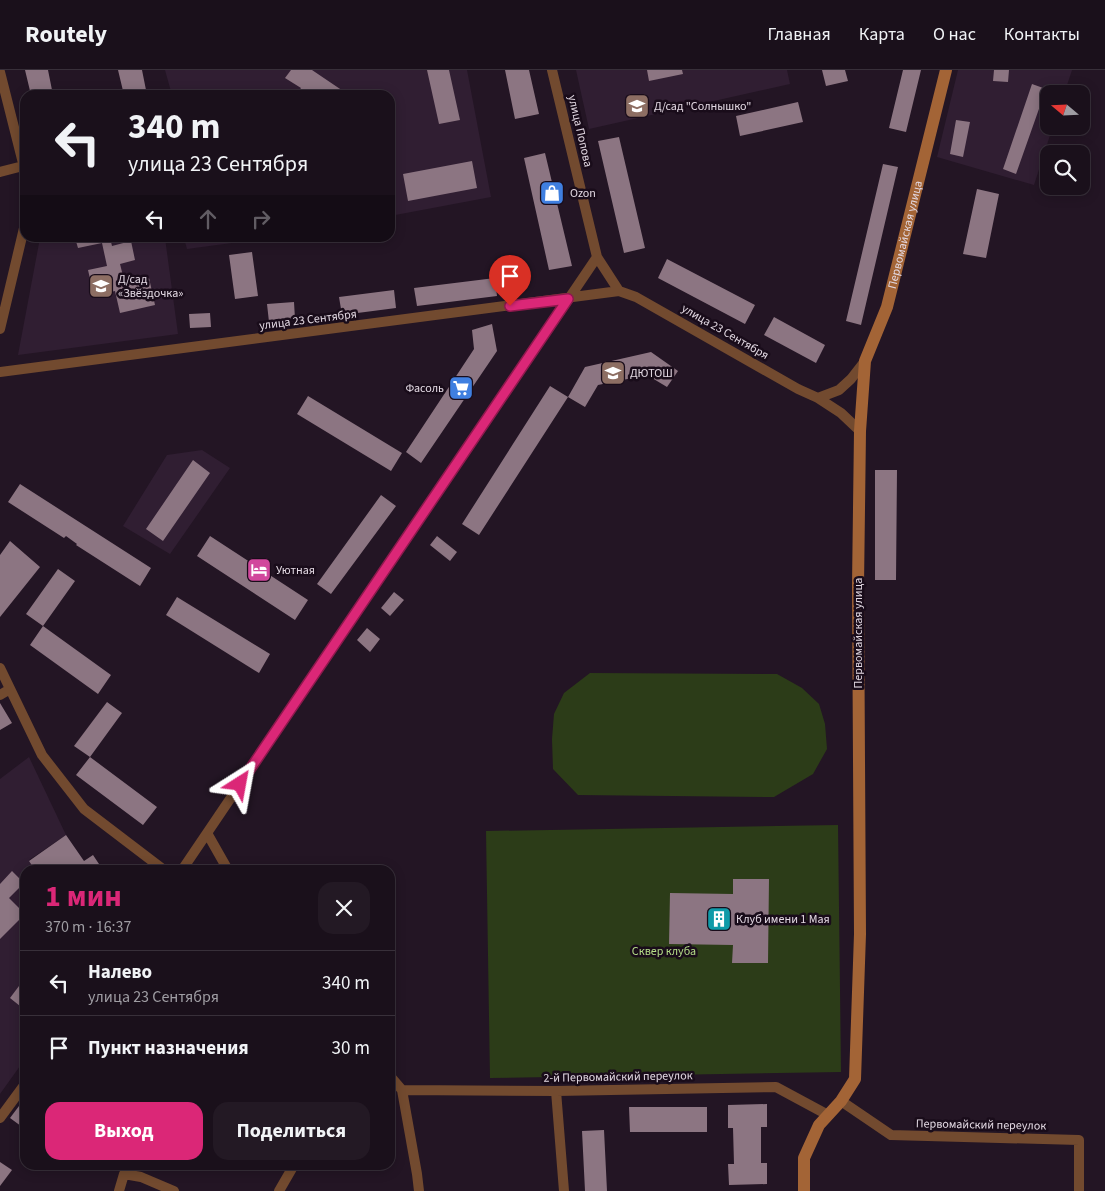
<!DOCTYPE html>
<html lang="ru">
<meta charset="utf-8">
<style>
body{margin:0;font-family:"Source Sans 3",sans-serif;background:#231924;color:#f1f3f6;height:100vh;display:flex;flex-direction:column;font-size:19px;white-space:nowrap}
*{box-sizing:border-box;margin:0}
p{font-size:16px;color:#9f9da3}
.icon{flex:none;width:28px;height:28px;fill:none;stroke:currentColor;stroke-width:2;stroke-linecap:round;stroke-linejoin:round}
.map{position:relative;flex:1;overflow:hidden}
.side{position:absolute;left:20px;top:795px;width:375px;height:305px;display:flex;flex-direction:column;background:#1a101b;border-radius:15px;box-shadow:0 2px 12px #0003,0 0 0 1px #38303a}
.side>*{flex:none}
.hud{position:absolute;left:20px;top:20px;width:375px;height:152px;border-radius:15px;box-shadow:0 2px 12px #0003,0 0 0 1px #38303a;background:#1a101b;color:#f1f3f6;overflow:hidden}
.needle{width:32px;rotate:289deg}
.fabs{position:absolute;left:1040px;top:15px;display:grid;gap:10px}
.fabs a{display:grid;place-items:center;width:50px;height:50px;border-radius:10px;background:#1a101b;box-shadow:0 2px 12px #0003,0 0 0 1px #38303a;font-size:25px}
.pin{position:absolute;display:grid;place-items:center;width:42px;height:42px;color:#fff;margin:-51px -21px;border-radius:50% 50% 50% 0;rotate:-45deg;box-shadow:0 0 5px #0007}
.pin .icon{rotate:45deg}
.me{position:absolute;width:55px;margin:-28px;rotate:34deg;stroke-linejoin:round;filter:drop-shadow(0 0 4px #0008)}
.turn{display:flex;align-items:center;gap:18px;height:105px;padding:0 25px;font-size:22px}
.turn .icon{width:65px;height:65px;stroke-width:2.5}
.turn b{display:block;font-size:35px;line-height:42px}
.lanes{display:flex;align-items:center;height:48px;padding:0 25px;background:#0003;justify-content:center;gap:25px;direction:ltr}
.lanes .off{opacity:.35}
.round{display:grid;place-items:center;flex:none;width:52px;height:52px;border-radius:15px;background:#231924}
.headline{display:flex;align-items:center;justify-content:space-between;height:85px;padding:0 25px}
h1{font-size:30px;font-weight:700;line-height:38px;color:#db2777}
.cta{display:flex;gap:10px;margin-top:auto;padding:10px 25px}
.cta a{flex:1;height:58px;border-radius:15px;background:#db2777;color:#fff;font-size:20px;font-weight:700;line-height:58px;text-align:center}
.cta a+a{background:#231924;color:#f1f3f6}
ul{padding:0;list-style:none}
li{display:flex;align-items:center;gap:15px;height:65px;padding:0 25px;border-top:1px solid #38303a}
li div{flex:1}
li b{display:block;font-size:19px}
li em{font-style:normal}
header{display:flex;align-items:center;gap:30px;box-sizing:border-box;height:70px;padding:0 25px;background:#1a101b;border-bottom:1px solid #38303a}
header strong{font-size:24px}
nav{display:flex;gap:28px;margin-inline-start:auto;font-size:18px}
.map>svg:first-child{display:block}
</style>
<header>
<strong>Routely</strong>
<nav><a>Главная</a><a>Карта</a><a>О нас</a><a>Контакты</a></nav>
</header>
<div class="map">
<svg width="1105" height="1121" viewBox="0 0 1105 1121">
<rect width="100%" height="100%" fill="#231524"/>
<path fill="#301e32" d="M165 0H467L491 127 390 146V25H172Z
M576 0H787L790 14 589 59Z
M958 0H1072L1064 24H1049V56H1053L1034 115 937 87Z
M40 168H165L178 264 18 285Z
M184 168H270L187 179Z
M202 380 230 398 170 484 123 456 167 385Z
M29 687 66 765 29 790 35 800H25V989L0 1024V709Z"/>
<path fill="#2c3c18" d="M590 603 777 604 802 618 819 634 825 654 827 679 813 704 774 727 578 725 553 699 552 669 554 644 564 623Z
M838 755 841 1002 490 1008 486 761Z"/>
<path fill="#8c7582" d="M25 0H48L53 25H31Z
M118 0H142L147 25H124Z
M291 0H312L349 25H296L301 18 285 8Z
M427 0H449L460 50 439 54Z
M505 0H529L539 44 515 49Z
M647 0H682L683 4 649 11Z
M822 0H845L848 11 826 16Z
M903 0H921L906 62 889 58Z
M994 0H1009L1008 12 993 11Z
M1032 14 1046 19 1016 104 1003 99Z
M798 32 803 52 740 66 736 46Z
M956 50 970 52 963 87 950 84Z
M619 67 645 178 624 183 598 71Z
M545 83 572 196 549 200 524 88Z
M472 91 477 118 408 131 403 104Z
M883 94 898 97 861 255 846 251Z
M977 119 999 124 986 188 963 184Z
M75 168H110L112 176 131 171 135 190 120 194 125 214 149 208 155 235 120 243 115 221 94 226 88 200 107 196 102 173 78 178Z
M252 182 258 226 235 229 229 185Z
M667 189 755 235 745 254 658 208Z
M495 208 497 226 417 236 414 218Z
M394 220 396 238 342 245 339 227Z
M294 232 295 249 269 252 267 234Z
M210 243 211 257 190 258 189 244Z
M774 247 825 275 816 293 764 265Z
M492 254 497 281 421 393 406 382 474 279 472 260Z
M651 282 678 301 667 317 647 305 598 315 585 337 568 327 585 297Z
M550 316 568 327 479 465 462 454Z
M308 326 402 383 391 401 297 344Z
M193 390 210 403 163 471 146 459Z
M875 400H897L896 510H875Z
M20 414 151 498 140 516 76 475 77 474 66 466 64 468 8 432Z
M381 425 396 436 331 524 317 514Z
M210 466 308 530 295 550 197 486Z
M437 466 457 482 450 491 430 475Z
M10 471 40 497 0 547V485Z
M58 499 75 511 43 556 26 544Z
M394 522 404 530 390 546 381 538Z
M177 527 270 584 259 603 166 545Z
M43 556 111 605 98 624 30 575Z
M367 558 380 569 370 582 357 570Z
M107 632 122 643 90 687 74 676Z
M0 633 12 653 0 660Z
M90 687 157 737 143 755 76 705Z
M66 765 84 791 93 785 103 800H35L29 791Z
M12 801 24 813 9 828 25 844 0 869V814Z
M733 809H769L768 893H732L733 875 669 874 670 823 733 824Z
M25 908V940L10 928Z
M25 1028V1059L10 1048Z
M767 1034V1057H761V1093H767V1114L729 1115 728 1094H734L733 1058H728V1035Z
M629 1037H707V1062H630Z
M604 1060 607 1121H585L582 1061Z
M0 1092 12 1100 0 1116Z"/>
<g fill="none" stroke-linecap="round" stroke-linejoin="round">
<path stroke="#724a2f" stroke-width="10" d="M552 0 597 187 619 221
M0 2 25 101
M0 102 23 96
M0 259 25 154
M0 302 619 221 636 227 798 319 818 328 841 343 860 361
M818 328 839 320 851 309 865 291
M0 598 42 685 84 739 164 800
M0 625 10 619
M207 763 228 800
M182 800 597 187
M390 1006 402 1020 417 1104 419 1121
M402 1020 556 1021 776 1017 828 1045
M556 1021 564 1121
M841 1031 891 1065 1079 1070V1121
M0 1048 25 1014
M124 1104 141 1107 174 1121
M119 1121 124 1104
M279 1121 294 1095"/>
<path stroke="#a36436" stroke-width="12" id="s1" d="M804 1121V1088L819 1055 841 1031 855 1009 860 864 858 516 860 361 865 291 887 237 946 0"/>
</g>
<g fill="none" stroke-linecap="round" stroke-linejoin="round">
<defs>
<path id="route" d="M240 714 568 229 510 236"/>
</defs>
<use href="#route" stroke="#8e194d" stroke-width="12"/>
<use href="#route" stroke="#db2777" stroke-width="9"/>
</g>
<defs>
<symbol id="school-square" viewBox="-11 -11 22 22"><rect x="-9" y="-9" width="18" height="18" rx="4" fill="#8d6e63" stroke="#190c1a"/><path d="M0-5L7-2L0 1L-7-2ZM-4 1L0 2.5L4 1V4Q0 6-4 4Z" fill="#fff"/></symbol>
<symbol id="shop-square" viewBox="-11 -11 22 22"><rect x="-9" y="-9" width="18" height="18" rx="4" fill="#3f7fe0" stroke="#190c1a"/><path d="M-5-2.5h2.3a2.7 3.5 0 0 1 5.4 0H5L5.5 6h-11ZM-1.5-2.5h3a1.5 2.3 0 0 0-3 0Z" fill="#fff"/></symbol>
<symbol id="supermarket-square" viewBox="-11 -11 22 22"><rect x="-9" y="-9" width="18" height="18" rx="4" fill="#3f7fe0" stroke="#190c1a"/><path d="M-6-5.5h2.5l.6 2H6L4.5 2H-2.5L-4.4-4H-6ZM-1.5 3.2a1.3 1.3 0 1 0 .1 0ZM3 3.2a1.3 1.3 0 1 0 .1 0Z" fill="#fff"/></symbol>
<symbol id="hotel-square" viewBox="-11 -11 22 22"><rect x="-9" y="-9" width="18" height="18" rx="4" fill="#d1479c" stroke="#190c1a"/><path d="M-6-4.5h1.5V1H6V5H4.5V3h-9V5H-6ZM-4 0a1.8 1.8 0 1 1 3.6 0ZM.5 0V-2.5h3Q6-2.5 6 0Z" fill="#fff"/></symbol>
<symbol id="building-square" viewBox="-11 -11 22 22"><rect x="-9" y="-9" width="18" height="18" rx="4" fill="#0f9aa8" stroke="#190c1a"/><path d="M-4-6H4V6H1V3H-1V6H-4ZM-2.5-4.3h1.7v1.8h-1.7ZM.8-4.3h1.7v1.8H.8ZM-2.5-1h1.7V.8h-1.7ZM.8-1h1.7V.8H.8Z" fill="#fff"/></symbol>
</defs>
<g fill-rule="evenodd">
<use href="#school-square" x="623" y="22" width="28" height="28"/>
<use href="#shop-square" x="538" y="109" width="28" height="28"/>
<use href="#school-square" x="87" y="202" width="28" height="28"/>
<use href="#school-square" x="599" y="289" width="28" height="28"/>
<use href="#supermarket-square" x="447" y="304" width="28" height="28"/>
<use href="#hotel-square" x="245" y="486" width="28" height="28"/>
<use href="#building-square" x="705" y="835" width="28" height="28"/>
</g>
<g text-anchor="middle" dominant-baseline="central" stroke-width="5" stroke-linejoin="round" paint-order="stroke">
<g font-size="12" fill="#e3d9e3" stroke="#190c1a" text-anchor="start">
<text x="654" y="36">Д/сад "Солнышко"</text>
<text x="570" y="123">Ozon</text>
<text x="118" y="209">Д/сад<tspan x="118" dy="14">«Звёздочка»</tspan></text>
<text x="630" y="303">ДЮТОШ</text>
<text x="444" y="318" text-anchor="end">Фасоль</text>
<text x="276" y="500">Уютная</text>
<text x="736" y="849">Клуб имени 1 Мая</text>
</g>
<g font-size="12" fill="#e3d9e3" stroke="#190c1a">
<text transform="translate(580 61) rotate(77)">улица Попова</text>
<text stroke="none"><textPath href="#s1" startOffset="979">Первомайская улица</textPath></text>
<text transform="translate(308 250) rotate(-7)">улица 23 Сентября</text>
<text transform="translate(725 262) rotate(30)">улица 23 Сентября</text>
<text transform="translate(858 563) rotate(-90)">Первомайская улица</text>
<text transform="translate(618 1007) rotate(-1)">2-й Первомайский переулок</text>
<text transform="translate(981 1055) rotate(1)">Первомайский переулок</text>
</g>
<g font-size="12" fill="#b5dd88" stroke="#190c1a">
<text x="664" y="881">Сквер клуба</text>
</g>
</g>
</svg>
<div class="fabs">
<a><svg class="needle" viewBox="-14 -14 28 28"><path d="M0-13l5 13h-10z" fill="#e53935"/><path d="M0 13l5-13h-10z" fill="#9f9da3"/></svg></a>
<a><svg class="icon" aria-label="search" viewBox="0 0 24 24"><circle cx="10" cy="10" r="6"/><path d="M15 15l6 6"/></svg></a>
</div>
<div class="pin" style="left:510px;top:236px;background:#d93025"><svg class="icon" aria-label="arrive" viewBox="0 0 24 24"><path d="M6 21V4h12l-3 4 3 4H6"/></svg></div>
<svg class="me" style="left:240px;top:714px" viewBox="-20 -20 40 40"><path d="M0-17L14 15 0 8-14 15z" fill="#db2777" stroke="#fff" stroke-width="4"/></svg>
<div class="hud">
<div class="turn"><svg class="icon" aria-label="left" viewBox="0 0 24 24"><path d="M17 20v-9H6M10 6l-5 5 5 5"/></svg><div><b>340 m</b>улица 23 Сентября</div></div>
<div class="lanes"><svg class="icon" aria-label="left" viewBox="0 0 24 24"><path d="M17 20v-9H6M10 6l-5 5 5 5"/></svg><svg class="icon off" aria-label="ahead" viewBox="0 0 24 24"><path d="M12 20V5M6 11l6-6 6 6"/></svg><svg class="icon off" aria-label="right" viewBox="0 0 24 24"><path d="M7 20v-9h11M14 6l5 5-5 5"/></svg></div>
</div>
<section class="side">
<div class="headline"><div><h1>1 мин</h1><p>370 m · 16:37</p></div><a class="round"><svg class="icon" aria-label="close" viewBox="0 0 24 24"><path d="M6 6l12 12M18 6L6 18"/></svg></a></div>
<ul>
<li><svg class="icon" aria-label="left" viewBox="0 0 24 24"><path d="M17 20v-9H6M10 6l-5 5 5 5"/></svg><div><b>Налево</b><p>улица 23 Сентября</p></div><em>340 m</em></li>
<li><svg class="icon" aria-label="arrive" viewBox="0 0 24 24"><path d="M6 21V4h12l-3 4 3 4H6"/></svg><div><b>Пункт назначения</b></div><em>30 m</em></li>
</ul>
<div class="cta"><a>Выход</a><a>Поделиться</a></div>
</section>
</div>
